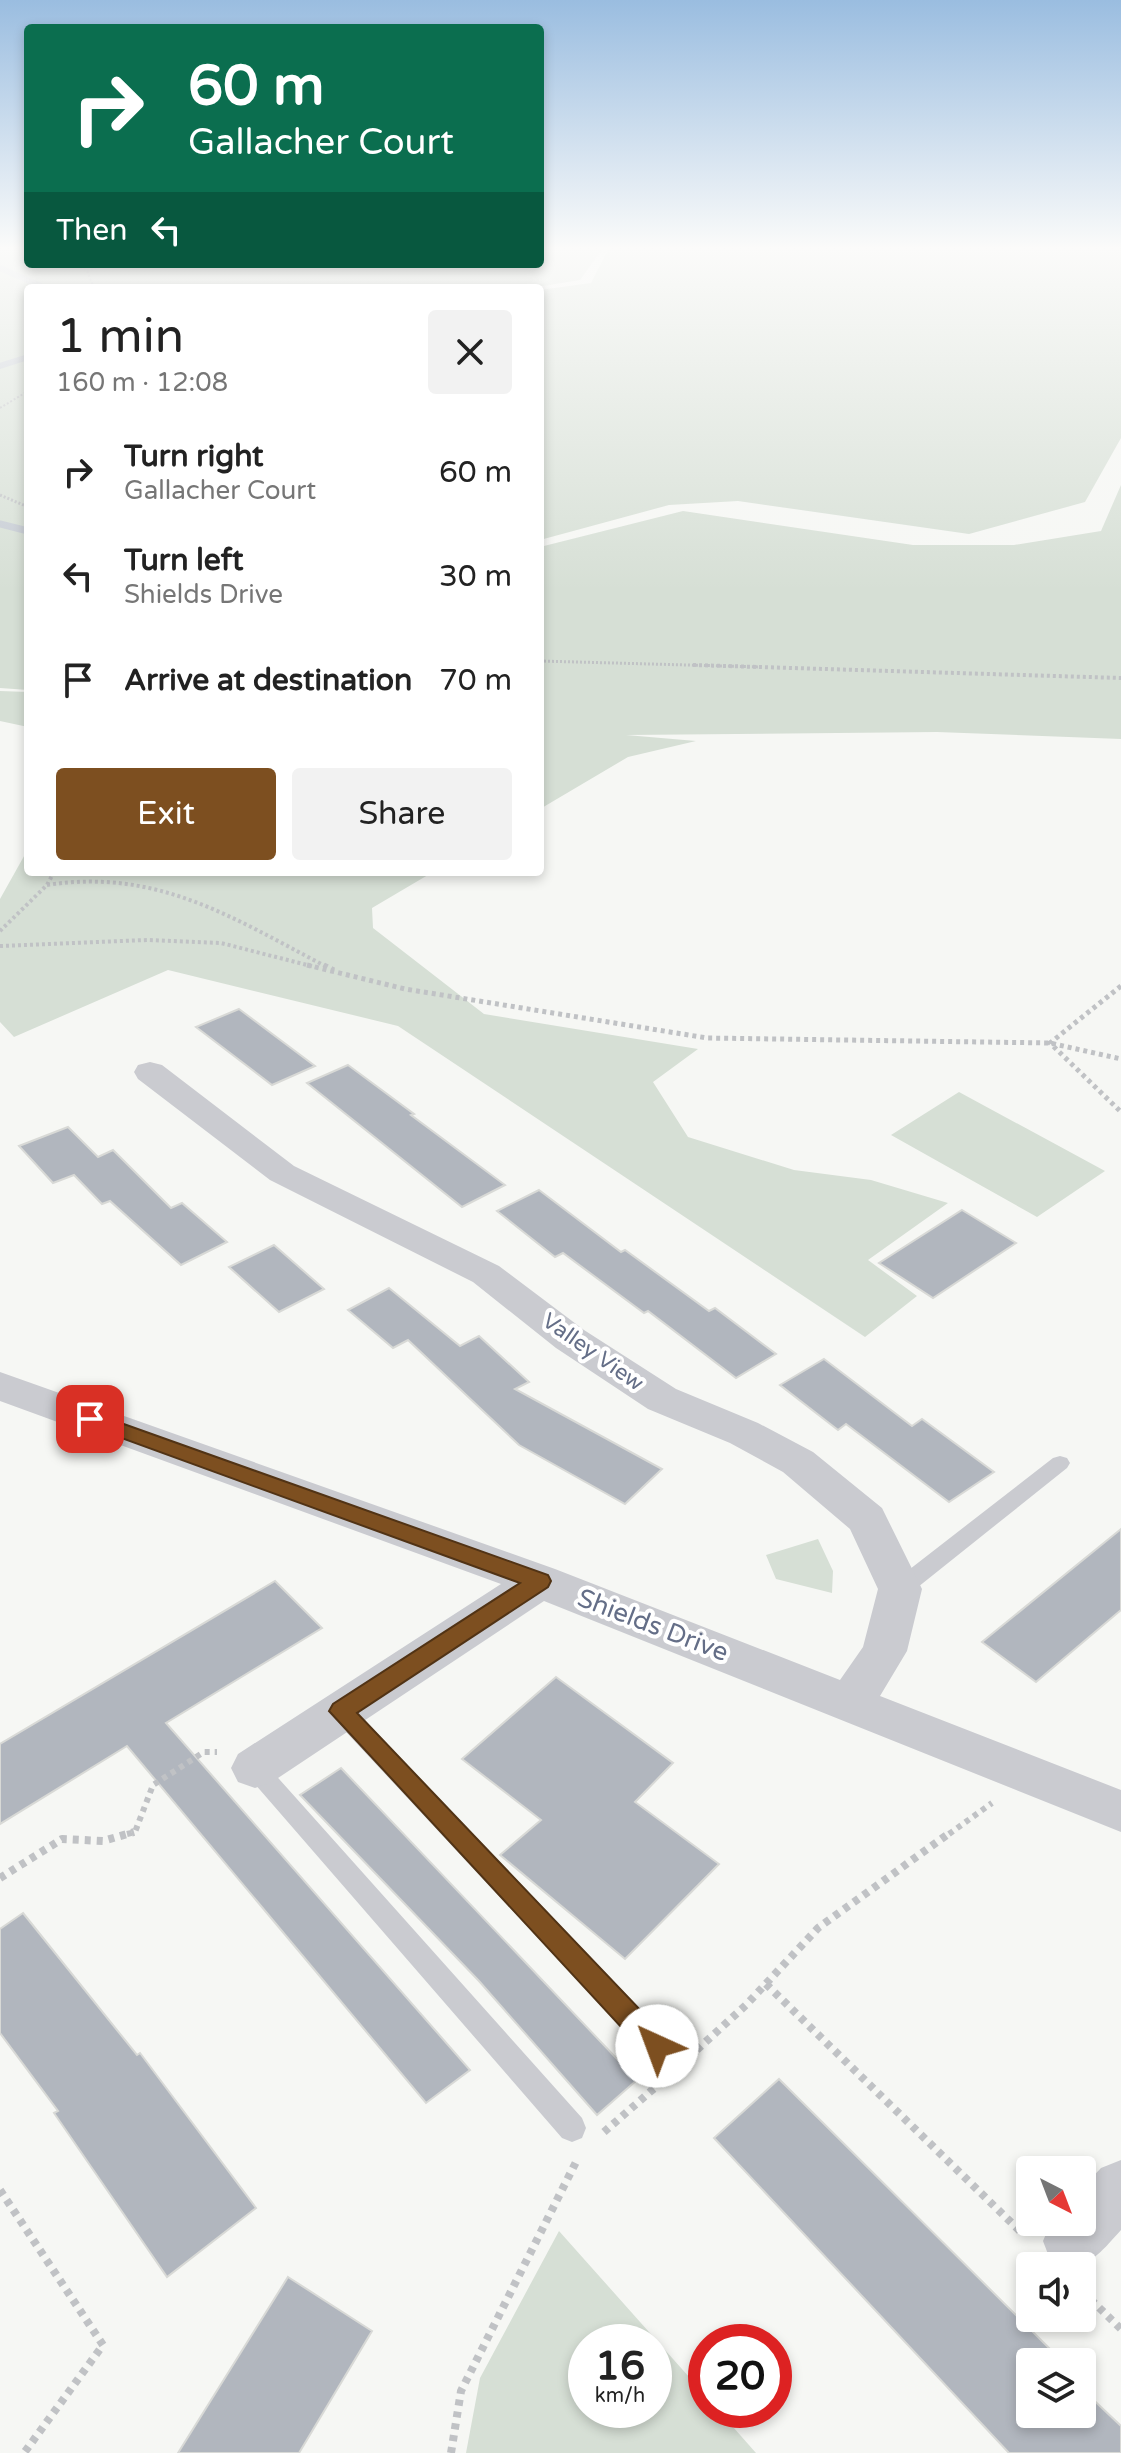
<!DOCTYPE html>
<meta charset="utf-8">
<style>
body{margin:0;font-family:"Varela Round",sans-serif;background:#f2f2f2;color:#222;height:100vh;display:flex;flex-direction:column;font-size:30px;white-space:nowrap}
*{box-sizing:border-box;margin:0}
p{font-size:26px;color:#767676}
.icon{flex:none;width:44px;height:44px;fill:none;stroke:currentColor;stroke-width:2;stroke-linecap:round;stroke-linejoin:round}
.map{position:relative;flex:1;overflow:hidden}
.sheet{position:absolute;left:24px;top:284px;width:520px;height:592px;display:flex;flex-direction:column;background:#fff;border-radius:8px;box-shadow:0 4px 12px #0003}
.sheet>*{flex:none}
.top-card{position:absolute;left:24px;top:24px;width:520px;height:244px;border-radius:8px;box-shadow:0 4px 12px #0003;background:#0b6e4f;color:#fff;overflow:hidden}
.needle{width:52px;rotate:138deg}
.buttons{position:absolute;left:1016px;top:2156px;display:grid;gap:16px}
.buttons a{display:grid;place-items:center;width:80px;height:80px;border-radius:8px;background:#fff;box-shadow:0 4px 12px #0003;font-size:40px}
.speed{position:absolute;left:568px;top:2324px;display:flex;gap:16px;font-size:40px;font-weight:700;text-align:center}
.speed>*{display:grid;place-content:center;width:104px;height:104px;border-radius:50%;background:#fff;box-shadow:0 4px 12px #0003;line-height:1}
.speed small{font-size:20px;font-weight:400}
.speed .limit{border:12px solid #d22;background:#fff;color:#111}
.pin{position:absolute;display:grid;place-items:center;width:68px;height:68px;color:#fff;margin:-34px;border-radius:16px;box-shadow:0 4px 12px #0006}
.me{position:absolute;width:88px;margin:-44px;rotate:317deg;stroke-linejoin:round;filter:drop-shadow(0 0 6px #0008)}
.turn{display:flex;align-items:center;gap:28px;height:168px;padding:0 32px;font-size:36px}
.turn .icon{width:104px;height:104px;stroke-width:2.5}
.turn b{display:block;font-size:56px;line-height:68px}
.then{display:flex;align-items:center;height:76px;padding:0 32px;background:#0003;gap:16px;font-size:30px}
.round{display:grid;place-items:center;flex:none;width:84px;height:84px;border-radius:8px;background:#f2f2f2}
.head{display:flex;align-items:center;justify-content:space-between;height:136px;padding:0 32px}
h1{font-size:48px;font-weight:600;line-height:60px}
.primary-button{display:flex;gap:16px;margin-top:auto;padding:16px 32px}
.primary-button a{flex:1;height:92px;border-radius:8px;background:#7d4f20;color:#fff;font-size:32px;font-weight:600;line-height:92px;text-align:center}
.primary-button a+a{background:#f2f2f2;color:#222}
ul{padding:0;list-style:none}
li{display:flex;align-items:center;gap:24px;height:104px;padding:0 32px}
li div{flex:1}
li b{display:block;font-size:30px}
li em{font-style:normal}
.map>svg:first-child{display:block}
</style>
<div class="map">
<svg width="1121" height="2453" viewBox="0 0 1121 2453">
<rect width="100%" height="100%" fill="#f6f7f4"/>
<path fill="#d6dfd5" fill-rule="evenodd" d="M0 248H28V264H540V248H603L580 280 531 288H28V690L0 688Z
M609 248H1121V438L1085 502 969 534 738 501 669 505 540 540V290L591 283Z
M1121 485V739L937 732 626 735 696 741 628 757 540 809V547L683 511 913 545H1014L1101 531Z
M0 691 28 692V727L0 721Z
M28 849V872H433L372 908 373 928 484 1014 698 1049 653 1082 688 1137 794 1170 871 1180 948 1203 868 1260 917 1296 865 1337 398 1026 168 970 14 1037 0 1022V899Z
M959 1092 1105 1171 1037 1217 891 1135Z
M818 1539 833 1571 832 1593 776 1579 766 1555Z
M559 2231 706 2396V2410H718L756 2453H466L480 2378ZM586 2342H654V2410H586Z"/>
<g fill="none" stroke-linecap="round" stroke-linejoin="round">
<path stroke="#c5cbd3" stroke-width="6" d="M0 268 45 288
M0 366 28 357"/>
<path stroke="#c5cbd3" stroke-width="7" d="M0 524 28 531"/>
</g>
<path fill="#b1b6be" stroke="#d8d9d6" stroke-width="2" d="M239 1009 315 1066 272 1085 196 1027Z
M348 1065 414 1114 411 1115 505 1185 462 1207 307 1083Z
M68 1127 98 1157 113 1150 171 1208 182 1203 227 1242 181 1265 110 1201 102 1204 74 1175 53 1183 19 1146Z
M539 1190 621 1252 625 1250 709 1311 715 1308 776 1354 736 1378 648 1311 644 1313 563 1253 555 1257 497 1211Z
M962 1210 1016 1243 933 1298 879 1263Z
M274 1245 324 1289 279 1312 229 1267Z
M389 1288 460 1346 479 1336 529 1382 515 1389 662 1469 625 1504 519 1445 408 1340 393 1348 348 1310Z
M824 1359 912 1426 922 1419 994 1472 949 1502 846 1424 838 1430 780 1385Z
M1121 1529V1610L1036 1682 982 1642Z
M275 1581 322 1628 166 1723 470 2070 426 2103 127 1746 0 1824V1744Z
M556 1677 673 1763 635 1802 719 1864 625 1959 500 1855 541 1820 462 1759Z
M341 1768 637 2080 597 2115 479 1981 300 1795Z
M23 1913 137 2055 140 2053 256 2208 167 2277 54 2113 58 2111 0 2033V1929Z
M779 2079 1061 2360 1030 2362V2414H1082V2389L1121 2426V2453H1009L714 2138Z
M288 2277 372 2331 299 2453H178Z"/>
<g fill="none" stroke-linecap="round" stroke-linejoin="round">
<path stroke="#c0c2c5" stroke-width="2" stroke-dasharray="2 2" stroke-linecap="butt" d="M73 264 87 271 94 288
M87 271 107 264
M0 408 28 391"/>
<path stroke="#c0c2c5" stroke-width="3" stroke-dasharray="2 2" stroke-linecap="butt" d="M0 495 28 507
M540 661 761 667"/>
<path stroke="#c0c2c5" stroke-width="4" stroke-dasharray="3 3" stroke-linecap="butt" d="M693 665 1121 678
M47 885C158 868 233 918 327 967
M0 931 47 885 54 872
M0 946 147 940 221 943 315 967"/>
<path stroke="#c0c2c5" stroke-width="5" stroke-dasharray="4 4" stroke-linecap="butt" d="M307 965 405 989 707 1038 1050 1043 1121 1059
M324 965 334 970
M1121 986 1050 1043 1121 1112"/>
<path stroke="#c0c2c5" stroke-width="6" stroke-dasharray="5 5" stroke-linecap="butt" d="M127 1834 135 1832 153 1785 204 1752H217
M949 1834 992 1803"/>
<path stroke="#c0c2c5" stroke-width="8" stroke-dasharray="6 6" stroke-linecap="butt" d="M0 1878 62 1839 103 1841 134 1832
M766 1984 1024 2235
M688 2058 746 2005 818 1928 951 1832
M604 2132 666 2078
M0 2190 103 2345 24 2453
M1082 2291 1121 2329
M451 2453 461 2391 576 2162"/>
<path fill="#cacbd0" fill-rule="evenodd" d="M1060 1456 1067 1458 1070 1463 1067 1468 908 1595 900 1597 892 1595 889 1589 892 1583 1053 1458Z
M341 1702 349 1704 667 2037 670 2046 667 2055 657 2059 647 2055 333 1718 329 1711 333 1704Z
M255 1758 263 1761 582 2118 586 2128 582 2138 572 2142 562 2138 247 1775 243 1768 247 1761Z"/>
<path fill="#cacbd0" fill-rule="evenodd" d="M150 1062 162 1065 294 1166 499 1266 584 1330 676 1389 758 1423 813 1452 882 1508 922 1589 907 1651 880 1696 1121 1790V1832L544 1601 272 1782 255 1788 238 1782 231 1768 238 1754 501 1584 0 1401V1372L555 1569 840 1680 863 1647 878 1589 850 1529 783 1472 730 1443 648 1409 556 1348 473 1282 270 1180 138 1079 134 1072 138 1065Z
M1121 2160V2230C1100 2253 1085 2275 1051 2262L1043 2241 1051 2222H1082V2188L1101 2168Z"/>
</g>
<linearGradient id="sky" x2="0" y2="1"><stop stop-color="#9abde0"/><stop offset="0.42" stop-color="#fbfbfa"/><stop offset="1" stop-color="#fbfbfa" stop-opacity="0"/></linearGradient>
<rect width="1121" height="591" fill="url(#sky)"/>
<path fill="#7d4f20" stroke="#513315" stroke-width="2" d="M90 1412 548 1575 551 1581 548 1587 357 1713 666 2037 670 2046 666 2055 657 2059 647 2055 329 1711 333 1704 520 1583 83 1424 80 1419 83 1414Z"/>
<g text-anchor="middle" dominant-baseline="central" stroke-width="8" stroke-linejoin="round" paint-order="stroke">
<g font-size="22" fill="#646e87" stroke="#fff">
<text transform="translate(593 1352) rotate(35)">Valley View</text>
</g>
<g font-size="26" fill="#646e87" stroke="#fff">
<text transform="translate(653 1625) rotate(21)">Shields Drive</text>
</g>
</g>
</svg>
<div class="buttons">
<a><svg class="needle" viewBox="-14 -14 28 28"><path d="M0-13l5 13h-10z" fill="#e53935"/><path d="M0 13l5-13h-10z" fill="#767676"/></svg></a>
<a><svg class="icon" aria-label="sound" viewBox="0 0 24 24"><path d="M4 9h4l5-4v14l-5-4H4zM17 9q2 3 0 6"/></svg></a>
<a><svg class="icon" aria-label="layers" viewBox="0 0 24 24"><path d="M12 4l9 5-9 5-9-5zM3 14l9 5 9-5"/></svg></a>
</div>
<div class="speed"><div>16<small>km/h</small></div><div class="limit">20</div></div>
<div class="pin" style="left:90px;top:1419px;background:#d93025"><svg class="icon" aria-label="arrive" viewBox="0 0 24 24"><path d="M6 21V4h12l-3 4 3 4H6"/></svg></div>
<svg class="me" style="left:657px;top:2046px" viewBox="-20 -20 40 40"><circle r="19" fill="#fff"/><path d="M0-13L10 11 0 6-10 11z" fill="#7d4f20"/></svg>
<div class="top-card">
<div class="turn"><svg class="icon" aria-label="right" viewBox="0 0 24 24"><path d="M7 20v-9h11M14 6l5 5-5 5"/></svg><div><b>60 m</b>Gallacher Court</div></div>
<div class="then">Then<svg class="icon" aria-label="left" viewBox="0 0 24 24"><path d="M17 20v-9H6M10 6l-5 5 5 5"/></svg></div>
</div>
<section class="sheet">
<div class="head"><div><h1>1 min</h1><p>160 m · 12:08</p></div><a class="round"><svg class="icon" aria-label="close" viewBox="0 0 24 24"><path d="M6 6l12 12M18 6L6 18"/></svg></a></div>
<ul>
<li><svg class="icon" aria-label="right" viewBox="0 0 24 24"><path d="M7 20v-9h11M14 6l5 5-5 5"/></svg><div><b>Turn right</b><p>Gallacher Court</p></div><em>60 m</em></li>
<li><svg class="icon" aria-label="left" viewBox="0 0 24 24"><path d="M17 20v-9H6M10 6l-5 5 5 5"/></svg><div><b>Turn left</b><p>Shields Drive</p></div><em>30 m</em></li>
<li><svg class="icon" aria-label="arrive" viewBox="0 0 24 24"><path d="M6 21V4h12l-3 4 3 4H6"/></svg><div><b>Arrive at destination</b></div><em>70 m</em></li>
</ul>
<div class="primary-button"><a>Exit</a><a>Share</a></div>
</section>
</div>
